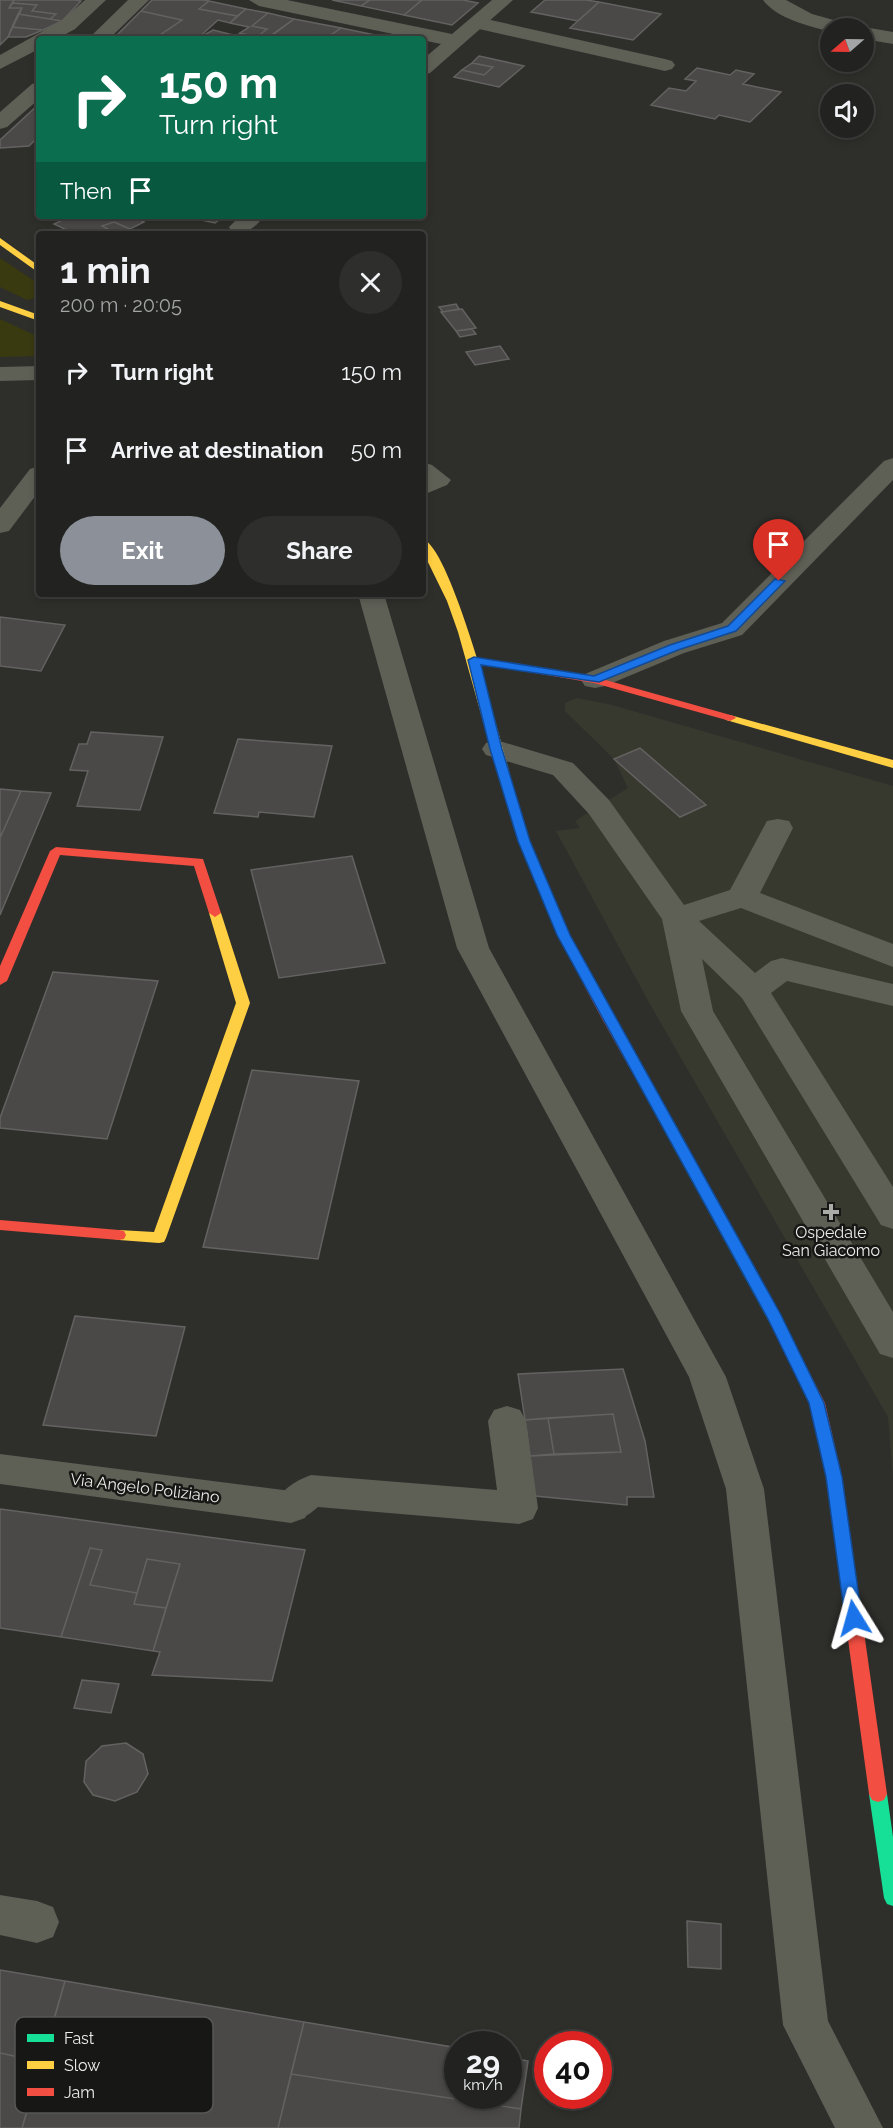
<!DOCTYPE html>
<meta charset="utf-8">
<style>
body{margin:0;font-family:Raleway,sans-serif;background:#2e2f2d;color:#f1f3f6;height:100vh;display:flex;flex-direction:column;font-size:22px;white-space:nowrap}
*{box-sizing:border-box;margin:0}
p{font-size:20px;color:#a2a4a5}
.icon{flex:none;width:33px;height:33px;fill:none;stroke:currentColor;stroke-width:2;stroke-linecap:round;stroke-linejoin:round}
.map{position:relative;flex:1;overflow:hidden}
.drawer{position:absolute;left:36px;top:231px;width:390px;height:366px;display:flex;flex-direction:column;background:#222320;border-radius:6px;box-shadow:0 3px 9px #0003,0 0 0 2px #3f403e}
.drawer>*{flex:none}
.top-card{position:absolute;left:36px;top:36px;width:390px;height:183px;border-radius:6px;box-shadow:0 3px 9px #0003,0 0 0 2px #3f403e;background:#0b6e4f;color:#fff;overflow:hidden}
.needle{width:39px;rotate:250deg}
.fabs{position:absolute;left:820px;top:18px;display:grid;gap:12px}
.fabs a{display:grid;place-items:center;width:54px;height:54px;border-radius:50%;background:#222320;box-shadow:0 3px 9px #0003,0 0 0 2px #3f403e;font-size:30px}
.speed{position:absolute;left:444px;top:2031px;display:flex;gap:12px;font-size:30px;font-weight:700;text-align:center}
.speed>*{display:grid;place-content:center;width:78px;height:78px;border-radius:50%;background:#222320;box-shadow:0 3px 9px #0003,0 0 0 2px #3f403e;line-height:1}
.speed small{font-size:15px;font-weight:400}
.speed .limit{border:9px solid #d22;background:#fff;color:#111}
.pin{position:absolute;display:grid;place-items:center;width:51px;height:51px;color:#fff;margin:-62px -26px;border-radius:50% 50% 50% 0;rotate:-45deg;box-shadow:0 0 6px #0007}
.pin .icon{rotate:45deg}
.me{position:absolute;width:66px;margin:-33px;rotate:352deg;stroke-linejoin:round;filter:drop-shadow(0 0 4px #0008)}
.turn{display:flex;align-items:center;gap:21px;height:126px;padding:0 24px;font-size:27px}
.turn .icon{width:78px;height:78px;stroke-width:2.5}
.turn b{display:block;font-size:42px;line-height:51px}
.then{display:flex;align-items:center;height:57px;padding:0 24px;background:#0003;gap:12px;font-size:22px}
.round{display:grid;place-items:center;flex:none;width:63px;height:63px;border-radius:32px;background:#2e2f2d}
.headline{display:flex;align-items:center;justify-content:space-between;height:102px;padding:0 24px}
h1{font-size:36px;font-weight:700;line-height:45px}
.action{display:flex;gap:12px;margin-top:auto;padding:12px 24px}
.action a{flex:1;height:69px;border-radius:36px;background:#8c9099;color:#fff;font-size:24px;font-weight:700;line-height:69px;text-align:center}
.action a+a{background:#2e2f2d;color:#f1f3f6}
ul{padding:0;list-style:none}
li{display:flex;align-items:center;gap:18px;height:78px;padding:0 24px}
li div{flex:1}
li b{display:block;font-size:22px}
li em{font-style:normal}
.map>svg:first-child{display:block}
</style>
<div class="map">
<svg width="893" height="2128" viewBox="0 0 893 2128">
<rect width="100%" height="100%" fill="#2e2f2b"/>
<path fill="#38392e" d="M577 698 612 705 893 786V1477L888 1417 651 1006 556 831 580 828 575 821 628 788 614 759 565 711V703Z"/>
<path fill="#393a10" d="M0 258 39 284V297L27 300 0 287Z
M0 319 39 337V356L0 357Z"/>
<path fill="#4a4948" stroke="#636261" stroke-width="1.5" d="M0 0H14L9 8H22L8 37 0 45Z
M14 0H75L81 1 62 21 50 19 56 14 32 11 37 5 13 3Z
M152 0H203L209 1 199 9 237 16 230 23 218 20 197 39H154L182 20 141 11Z
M332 0H370L361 6Z
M370 0H422L404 15 361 6Z
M422 0H463L478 3 452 25 404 15Z
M545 0H586L599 2 578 21 531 12Z
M209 1 246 9 237 16 199 9Z
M599 2 661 14 633 40 570 28Z
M13 3 37 5 32 11 56 14 50 19 18 14 22 8H9Z
M246 9 268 13 252 26 267 29 257 37 240 33 249 27 230 23Z
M141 11 182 20 154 39 117 35Z
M268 13 294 19 267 39 257 37 267 29 252 26Z
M18 14 50 19 62 21 43 30 12 27Z
M294 19 341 28 325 39H266Z
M12 27 43 30 26 37H8Z
M341 28 380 36 377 39H325Z
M213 30 237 36 240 33 267 39H197Z
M479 56 524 66 499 87 454 77 462 70 484 75 493 67 472 63Z
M472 63 493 67 484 75 462 70Z
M697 68 730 75 736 70 754 74 743 84 781 92 750 122 719 115 715 119 651 105 669 88 686 91 696 81 685 79Z
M38 105 39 136 29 146 0 148V140Z
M71 216H132L144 222 130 229 114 222 102 226 117 234H75L54 224Z
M183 216H224L215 223Z
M114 222 130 229 117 234 102 226Z
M456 304 459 309 443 312 439 307Z
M462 309 476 328 456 331 441 312Z
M472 329 476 334 460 337 456 331Z
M500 346 509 359 475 365 466 352Z
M0 617 65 625 41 671 0 666Z
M91 732 163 737 140 810 77 806 88 771 70 770 79 744H87Z
M238 739 332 746 314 817 259 812 258 817 214 813Z
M640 748 706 805 680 817 614 759Z
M0 789 21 791 0 838Z
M21 791 51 793 0 915V838Z
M352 856 385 963 279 978 251 870Z
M53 972 158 981 107 1139 0 1128V1118Z
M252 1070 359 1081 318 1259 203 1247Z
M75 1316 185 1327 156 1436 43 1425Z
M623 1369 645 1441 654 1497H627V1505L535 1496 530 1456 621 1452 613 1414 525 1420 518 1374Z
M613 1414 621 1452 554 1454 548 1418Z
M548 1418 554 1454 530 1456 525 1420Z
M0 1509 305 1550 272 1681 152 1675 160 1652 153 1651 180 1564 147 1559 137 1593 90 1585 102 1550 90 1548 61 1637 0 1628Z
M90 1548 102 1550 90 1585 137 1593 134 1604 166 1608 153 1651 61 1637Z
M147 1559 180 1564 166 1608 134 1604Z
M82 1680 119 1684 111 1713 74 1708Z
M126 1743 143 1754 148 1774 137 1792 115 1801 93 1795 84 1782 86 1761 102 1746Z
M687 1921 721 1924V1969L688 1967Z
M0 1970 65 1981 42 2062 0 2053Z
M65 1981 304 2022 278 2128H22Z
M304 2022 458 2048V2096H508V2057L528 2061 521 2109 291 2074Z
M0 2053 42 2062 22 2128H0Z
M291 2074 521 2109 519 2128H278Z"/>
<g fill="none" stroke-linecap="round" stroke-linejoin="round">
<path fill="#5e5f55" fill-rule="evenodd" d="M763 0H786L812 14 848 24 851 28H831V32C810 26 777 19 763 0Z
M477 17 665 59 672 61 675 65 672 69 665 71 470 27 467 23Z
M864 27 893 32V44L864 39V28H859Z
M39 82V99L7 127 0 129V112L32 84Z
M893 458V480L742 635 684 653 605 686 595 688 585 686 581 680 585 674 664 641 722 623 884 461Z
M423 462 432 465 451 480 447 485 423 495Z
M358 594H384L489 948 726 1377 764 1489 828 2021 883 2128H835L783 2025 726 1489 689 1377 457 948Z
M496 740 573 763 609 800 684 905 730 890 767 821 778 819 789 821 793 828 760 893 893 944V967L741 908 699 921 755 973 771 961 782 958 893 984V1006L787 981 771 993 893 1187V1229L881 1225 742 998 702 959 713 1011 893 1312V1358L880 1354 681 1011 662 919 589 814 553 775 486 755 482 749 486 743Z
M507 1406 520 1410 526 1421 538 1508 533 1519 519 1524 318 1507C304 1519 295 1524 277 1518L272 1507C280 1491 294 1481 311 1475L497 1490 488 1421 494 1410Z"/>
<path fill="#5e5f55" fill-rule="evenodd" d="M85 0H106L75 29 57 39H39V49L0 69V55L61 21Z
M128 0H149L109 39H88Z
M249 0H287L452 34 492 0H513L430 73 423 75V59L441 44 259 6Z
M240 216H264C256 227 246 235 232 232L229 227Z
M39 366V380L0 381V367Z
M39 466V491L9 531 0 533V508L30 469Z
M0 1454 291 1491 305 1496 310 1507 305 1518 291 1523 0 1484Z
M0 1895 37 1901 53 1907 59 1922 53 1937 37 1943 0 1935Z"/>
<path fill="#16e098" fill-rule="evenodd" d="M644 1076 651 1081 783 1321 785 1325 783 1329H773L637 1081Z
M878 1786 884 1788 887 1794 893 1837V1906L887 1904 884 1898 869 1794 872 1788Z"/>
<path fill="#ffcf43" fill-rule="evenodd" d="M0 238 39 266V273L0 245Z
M0 301 39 315V321L0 307Z
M423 539C453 550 503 751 514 789L512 792H504L502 789 458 632 447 601 423 552Z
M730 715 893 760V768L726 720 724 718 726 716Z
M215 909 221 913 250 1003 166 1238 164 1242 159 1243 119 1240 114 1239 112 1235 114 1231 119 1230 154 1232 236 1003 209 913Z"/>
<path fill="#f24e42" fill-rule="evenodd" d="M474 657 595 677 734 716 736 718 730 721 594 683 470 662 468 660Z
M508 785 514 789 530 841 570 935 651 1081 649 1084H639C584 990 534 894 502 789Z
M56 847 203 859 221 913 215 917 209 913 194 866 60 855 7 981 0 985V966L50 851Z
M0 1220 119 1230 124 1231 126 1235 124 1239 119 1240 0 1230Z
M778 1319 783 1321 825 1403 842 1477 887 1794 884 1800 878 1802 872 1800 869 1794 826 1477 809 1403 771 1325 773 1321Z"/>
</g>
<path fill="#1a73e8" stroke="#114b97" stroke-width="1.5" d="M775 579 785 581 736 631 678 650 599 682 481 665 502 749 530 841 570 935 781 1315 824 1403 842 1477 862 1618 859 1623H848L845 1618 826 1477 809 1403 768 1319 557 935 518 841 490 749 468 660 474 657 594 676 670 645 728 626Z"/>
<path fill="#aaaaa6" stroke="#171715" stroke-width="2" d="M828 1203h6v6h6v6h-6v6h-6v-6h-6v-6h6z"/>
<g text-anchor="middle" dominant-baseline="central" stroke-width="5" stroke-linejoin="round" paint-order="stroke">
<g font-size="16" fill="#ecece9" stroke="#171715">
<text x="831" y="1232">Ospedale<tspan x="831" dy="18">San Giacomo</tspan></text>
</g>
<g font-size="16" fill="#ecece9" stroke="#171715">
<text transform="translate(145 1488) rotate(7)">Via Angelo Poliziano</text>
</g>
</g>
<rect x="15" y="2017" width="198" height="96" rx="9" fill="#171715" stroke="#575755" stroke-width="1.5"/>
<rect x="27" y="2034" width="27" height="8" fill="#16e098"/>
<rect x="27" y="2061" width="27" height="8" fill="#ffcf43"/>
<rect x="27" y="2088" width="27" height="8" fill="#f24e42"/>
<g font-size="16" fill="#ecece9">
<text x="64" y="2044">Fast</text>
<text x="64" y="2071">Slow</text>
<text x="64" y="2098">Jam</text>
</g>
</svg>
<div class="fabs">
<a><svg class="needle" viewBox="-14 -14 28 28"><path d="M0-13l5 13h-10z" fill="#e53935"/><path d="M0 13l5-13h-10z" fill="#a2a4a5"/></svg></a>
<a><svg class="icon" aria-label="sound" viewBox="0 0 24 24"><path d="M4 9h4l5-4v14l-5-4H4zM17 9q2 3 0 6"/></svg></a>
</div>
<div class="speed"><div>29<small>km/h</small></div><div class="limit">40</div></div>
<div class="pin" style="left:779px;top:581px;background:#d93025"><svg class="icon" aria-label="arrive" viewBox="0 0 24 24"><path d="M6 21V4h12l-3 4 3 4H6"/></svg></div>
<svg class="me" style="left:854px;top:1618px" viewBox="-20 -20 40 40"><path d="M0-17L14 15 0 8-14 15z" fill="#1a73e8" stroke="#fff" stroke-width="4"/></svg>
<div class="top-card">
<div class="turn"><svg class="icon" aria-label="right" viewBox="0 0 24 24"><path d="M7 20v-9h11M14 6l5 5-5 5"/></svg><div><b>150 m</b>Turn right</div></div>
<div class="then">Then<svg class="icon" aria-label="arrive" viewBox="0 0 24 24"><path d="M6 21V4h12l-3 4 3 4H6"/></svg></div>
</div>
<section class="drawer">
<div class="headline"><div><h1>1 min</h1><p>200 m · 20:05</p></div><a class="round"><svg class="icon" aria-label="close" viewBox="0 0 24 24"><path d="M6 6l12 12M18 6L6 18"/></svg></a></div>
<ul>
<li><svg class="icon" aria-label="right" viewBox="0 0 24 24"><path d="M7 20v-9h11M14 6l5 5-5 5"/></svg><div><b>Turn right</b></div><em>150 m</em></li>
<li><svg class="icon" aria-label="arrive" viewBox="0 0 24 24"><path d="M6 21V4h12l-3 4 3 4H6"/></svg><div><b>Arrive at destination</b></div><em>50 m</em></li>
</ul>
<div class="action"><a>Exit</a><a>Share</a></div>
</section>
</div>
